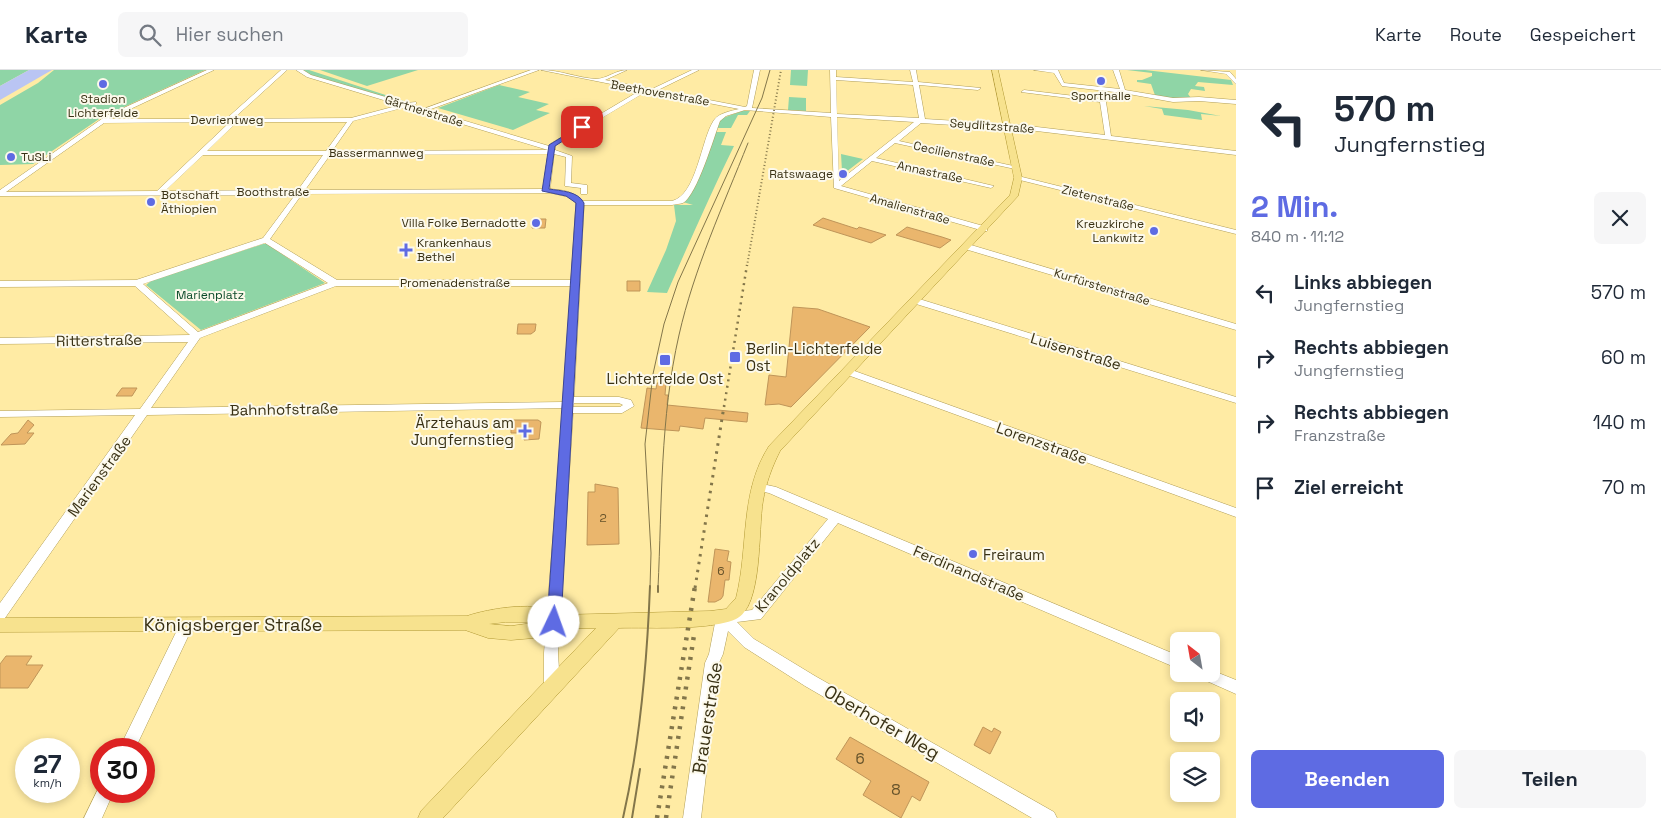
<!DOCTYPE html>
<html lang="de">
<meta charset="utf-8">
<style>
body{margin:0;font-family:"Space Grotesk",sans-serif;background:#f6f6f7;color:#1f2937;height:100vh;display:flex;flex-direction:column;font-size:19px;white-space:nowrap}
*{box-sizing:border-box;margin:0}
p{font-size:16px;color:#747a83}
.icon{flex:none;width:28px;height:28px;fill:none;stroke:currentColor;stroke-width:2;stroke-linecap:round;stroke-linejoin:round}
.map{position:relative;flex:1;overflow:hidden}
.side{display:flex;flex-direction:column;background:#fff;width:425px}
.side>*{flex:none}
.banner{background:#fff;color:#1f2937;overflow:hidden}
.needle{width:32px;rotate:329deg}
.fabs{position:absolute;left:1170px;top:562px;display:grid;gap:10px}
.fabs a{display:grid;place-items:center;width:50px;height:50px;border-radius:8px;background:#fff;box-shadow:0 2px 8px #0003;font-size:25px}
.speed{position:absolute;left:15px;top:668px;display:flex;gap:10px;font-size:25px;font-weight:700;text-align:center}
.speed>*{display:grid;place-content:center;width:65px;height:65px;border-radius:50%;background:#fff;box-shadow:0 2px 8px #0003;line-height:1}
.speed small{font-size:12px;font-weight:400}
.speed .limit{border:8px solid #d22;background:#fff;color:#111}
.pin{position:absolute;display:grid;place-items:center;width:42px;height:42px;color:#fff;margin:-21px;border-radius:10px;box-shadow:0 2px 8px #0006}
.me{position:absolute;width:55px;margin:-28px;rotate:3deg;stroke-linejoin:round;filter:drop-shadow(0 0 4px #0008)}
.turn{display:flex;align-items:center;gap:18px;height:105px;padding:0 15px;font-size:22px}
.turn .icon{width:65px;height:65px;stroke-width:2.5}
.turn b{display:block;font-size:35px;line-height:42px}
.round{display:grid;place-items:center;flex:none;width:52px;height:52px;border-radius:8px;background:#f6f6f7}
.overview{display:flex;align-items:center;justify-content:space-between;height:85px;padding:0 15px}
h1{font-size:30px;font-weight:700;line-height:38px;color:#5e6be3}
.button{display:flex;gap:10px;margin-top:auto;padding:10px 15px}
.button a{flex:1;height:58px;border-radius:8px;background:#5e6be3;color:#fff;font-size:20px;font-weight:700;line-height:58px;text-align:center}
.button a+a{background:#f6f6f7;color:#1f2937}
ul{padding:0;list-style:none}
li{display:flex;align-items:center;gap:15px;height:65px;padding:0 15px}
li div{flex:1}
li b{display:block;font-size:19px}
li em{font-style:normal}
header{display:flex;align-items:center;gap:30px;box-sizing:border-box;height:70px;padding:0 25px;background:#fff;border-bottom:1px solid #e0e1e3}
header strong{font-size:24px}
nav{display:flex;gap:28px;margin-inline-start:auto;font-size:18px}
.search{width:350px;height:45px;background:#f6f6f7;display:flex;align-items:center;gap:12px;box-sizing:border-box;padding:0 18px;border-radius:8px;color:#747a83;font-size:19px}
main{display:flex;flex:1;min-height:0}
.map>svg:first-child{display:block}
</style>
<header>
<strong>Karte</strong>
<div class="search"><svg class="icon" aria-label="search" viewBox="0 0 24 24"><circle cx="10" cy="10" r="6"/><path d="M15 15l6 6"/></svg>Hier suchen</div>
<nav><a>Karte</a><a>Route</a><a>Gespeichert</a></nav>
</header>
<main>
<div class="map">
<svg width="1236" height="748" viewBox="0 0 1236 748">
<rect width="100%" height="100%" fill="#ffeba4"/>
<path fill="#8fd5a6" d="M0 0H29L0 16Z
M54 0H205L102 47 33 94 0 95V35L38 13Z
M302 0H309L410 33 406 34 310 5Z
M320 0H418L367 16Z
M791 0H808L807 16 790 15Z
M1127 0H1145L1231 10 1233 15 1198 12 1195 16 1204 17 1205 21 1191 19 1188 24 1191 28H1156L1151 14 1137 12V10H1142L1152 6V3Z
M499 15 530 22 518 27 549 34 536 40 550 43 513 60 438 38Z
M789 27 806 28V41L788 40Z
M1144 36 1188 40 1221 46 1201 44 1202 50 1164 45 1162 39Z
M742 41H750L747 45H738L731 58H716L720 49Z
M715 62H726L721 75 734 76C711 123 689 173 667 223L647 222 666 180 676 151 674 135H693L683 132 687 130 705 93Z
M841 84 863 89 846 102 842 101Z
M263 174H267L325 213 201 260 146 215 151 211Z"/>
<path fill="#bac5f3" d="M29 0H52L0 30V16Z"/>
<path fill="#eab66d" stroke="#bf9559" d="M823 148 857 159 859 157 886 165 871 173 813 155Z
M534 149H546L545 158H532Z
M907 157 942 167 951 170 940 178 896 165Z
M627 211H640V221H627Z
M793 237 818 239 870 257 791 337 779 334 765 335 769 305 786 307Z
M518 254H536L535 261 531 264H517Z
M657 313H666L665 325H668L667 335 748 343 747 352 705 348 703 359 680 356 679 361 641 358 647 318 656 319Z
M122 318H137L132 326H116Z
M28 350 34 355 27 363H34L25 374 1 375 11 364 18 363Z
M511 350H538L541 352 539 369 524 370 525 363H511Z
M595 414 618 418 619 474 587 475 588 422H595Z
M715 479 729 481 727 491 731 492 729 510H725L723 526 721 529 715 532H708Z
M6 586H32L26 595H43L28 618H0V594Z
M983 657 992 662 994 658 1001 662 990 684 974 675Z
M850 667 929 712 920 731 912 726 901 748 863 725 871 711 836 689Z"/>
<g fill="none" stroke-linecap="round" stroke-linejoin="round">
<defs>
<path id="minor" d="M207 0H214L109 49H226L281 0H287L233 49 351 48 400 35 307 7 296 0H303L311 5 406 33 416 32V34L412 35 549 76 550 74 641 20 541 0C560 0 578 8 596 9 606 9 616 0 627 0L605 10 652 19 692 0H699L658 20 745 37 747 36 754 0H760L752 38 831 43 830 0H836V7L913 12 910 0H916L918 12 981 18 978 20 919 15 925 49 1020 55 1105 65 1100 32 1021 22 1024 20 1100 29 1099 25 1102 23 1105 25 1111 66 1236 81V85L1020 59 921 53 899 71 1018 97 1015 99 895 73 876 88 994 116 991 118 872 91 841 116 987 157V161H984L834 118 831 47 745 40 726 46 720 51C714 67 697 125 683 133 681 134 675 134 672 135H584L574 327H619L631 330 634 336 622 343H573L558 583 560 617 557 622 552 624 547 622 544 617V583L563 338 147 345 5 548 0 550V533L135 345 0 347V341L140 339 188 272 0 274V268L190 265 135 216 0 217V211L136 210 263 168 295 125 0 126V120L106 46ZM836 10 913 15 919 48 837 44ZM647 21 739 39C731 41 719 43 714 50 701 69 697 125 672 131H582C574 121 562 120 550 119L554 84 566 87 565 116 581 118V124H587V115L571 113 572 86 555 80V76ZM406 37 548 80 332 81 353 51ZM837 47 914 52 839 111ZM230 52 157 121 6 122 104 53ZM237 52H347L326 81H207ZM548 84 543 119 305 120 330 85ZM203 85H323L298 120 165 121ZM551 123 569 127 576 133 571 210H337L270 169 302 124ZM265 173 328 213 198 262 143 214ZM336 216H571L563 332 151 338 200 268ZM574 333H619L623 335 620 337H573Z
M531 0H539L431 39 426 38Z
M1034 0H1058L1064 13 1120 19 1113 0H1119L1125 20 1173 28 1199 27 1236 30V34L1199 31 1173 32 1123 23 1062 16 1054 3Z
M1201 0 1230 2 1236 9V14L1226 4Z
M1018 106 1236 160V164L1016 109 1015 108Z
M965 175H971L1236 254V260L965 179Z
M916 228 1236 327V333L913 233 912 231Z
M849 299 1236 438V447L845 304 844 302Z
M758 413 776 417 1179 586V599L838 453 761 549 737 552 754 569 815 606 1054 742 1057 748H1032L805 616 744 577 728 561 723 584 719 593 701 748H683L705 593 709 584 716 548 718 544 752 540 828 449 769 423 754 420 752 417Z
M187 548 192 550 194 554 135 679H119L182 550Z
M1211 600 1236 610V624L1200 608 1198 604H1211Z
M100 715 101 721H114L102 748H84Z"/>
<path id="major" d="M992 0H998L1022 108 1018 126 780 381C772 397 766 413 763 431 758 459 763 537 736 549 709 561 649 557 619 558L443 748H418L421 741 596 558 557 559 534 568 511 570 488 568 465 560 0 562V548L467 546C487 539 542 529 558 545L710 541 726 539 736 528C749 477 739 423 769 376L1010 125 1014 108ZM506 552H540L511 556 489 554Z"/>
</defs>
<use href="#minor" stroke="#b19e58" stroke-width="1"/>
<use href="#major" stroke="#b19833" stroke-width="1"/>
<use href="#minor" fill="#fff" fill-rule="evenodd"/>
<use href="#major" fill="#f7e28e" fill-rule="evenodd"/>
<path stroke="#83764a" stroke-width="1" d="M650 518 651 483 645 374 653 304 664 254 678 212 762 28 770 0
M658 518C662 434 660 348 679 265 694 199 723 136 748 73"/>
<path stroke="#83764a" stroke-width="2" d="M658 522V516
M623 748C640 673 647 594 650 516
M632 748 640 699"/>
<path stroke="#83764a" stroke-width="2" stroke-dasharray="1 2.5" stroke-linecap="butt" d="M747 196 781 0"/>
<path stroke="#83764a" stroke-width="2.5" stroke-dasharray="2 4.5" stroke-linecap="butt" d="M724 337 747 195"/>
<path stroke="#83764a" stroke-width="3" stroke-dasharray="2.5 5.5" stroke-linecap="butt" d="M695 518 724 336"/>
<path stroke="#83764a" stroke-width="4.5" stroke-dasharray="3 7" stroke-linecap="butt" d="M657 748 695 516
M666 748 694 565"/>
</g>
<path fill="#5e6be3" stroke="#3d4694" d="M580 56 585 57 555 76 549 119C561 121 578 121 584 133L561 552 559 557 554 558 549 557 547 552 576 133 566 126 542 121 549 75Z"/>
<g fill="#5e6be3" stroke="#fcf9eb" stroke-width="2">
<circle cx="1101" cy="11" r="5"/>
<circle cx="103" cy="14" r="5"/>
<circle cx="11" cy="87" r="5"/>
<circle cx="843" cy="104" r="5"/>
<circle cx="151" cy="132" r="5"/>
<circle cx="536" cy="153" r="5"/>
<circle cx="1154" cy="161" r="5"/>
<path d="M403.5 172.5h5v5h5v5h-5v5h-5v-5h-5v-5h5z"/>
<rect x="729" y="281" width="12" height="12" rx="2.5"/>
<rect x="659" y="284" width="12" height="12" rx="2.5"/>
<path d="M522.5 353.5h5v5h5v5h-5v5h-5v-5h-5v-5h5z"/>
<circle cx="973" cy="484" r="5"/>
</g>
<g text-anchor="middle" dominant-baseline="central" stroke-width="4" stroke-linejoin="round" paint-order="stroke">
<g font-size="12" fill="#393114" stroke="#fcf9eb">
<text transform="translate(660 23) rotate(10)">Beethovenstraße</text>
<text transform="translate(424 41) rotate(17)">Gärtnerstraße</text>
<text x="227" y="50">Devrientweg</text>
<text transform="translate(992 56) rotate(4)">Seydlitzstraße</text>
<text x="376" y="83">Bassermannweg</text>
<text transform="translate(954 84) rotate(12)">Cecilienstraße</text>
<text transform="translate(930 102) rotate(12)">Annastraße</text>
<text x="273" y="122">Boothstraße</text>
<text transform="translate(1098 128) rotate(14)">Zietenstraße</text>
<text transform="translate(910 139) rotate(16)">Amalienstraße</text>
<text x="455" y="213">Promenadenstraße</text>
<text transform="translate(1102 217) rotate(17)">Kurfürstenstraße</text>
</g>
<g font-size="12" fill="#393114" stroke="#fcf9eb" text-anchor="start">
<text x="1101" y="26" text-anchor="middle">Sporthalle</text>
<text x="103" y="29" text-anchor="middle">Stadion<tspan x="103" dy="14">Lichterfelde</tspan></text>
<text x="21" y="87">TuSLi</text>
<text x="833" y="104" text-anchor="end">Ratswaage</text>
<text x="161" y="125">Botschaft<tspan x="161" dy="14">Äthiopien</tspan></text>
<text x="526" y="153" text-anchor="end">Villa Folke Bernadotte</text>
<text x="1144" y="154" text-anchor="end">Kreuzkirche<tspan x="1144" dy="14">Lankwitz</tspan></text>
<text x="417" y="173">Krankenhaus<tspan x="417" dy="14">Bethel</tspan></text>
</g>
<g font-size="12" fill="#0b4a29" stroke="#fcf9eb">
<text x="210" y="225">Marienplatz</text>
</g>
<g font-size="12" fill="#65522a">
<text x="603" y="448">2</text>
<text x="721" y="501">6</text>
</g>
<g font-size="15" fill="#393114" stroke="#fcf9eb">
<text transform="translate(99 270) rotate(-1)">Ritterstraße</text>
<text transform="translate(1076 281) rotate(17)">Luisenstraße</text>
<text transform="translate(284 339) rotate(-1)">Bahnhofstraße</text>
<text transform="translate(1042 373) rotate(20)">Lorenzstraße</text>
<text transform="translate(99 406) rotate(-54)">Marienstraße</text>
<text transform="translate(969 503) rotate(23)">Ferdinandstraße</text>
<text transform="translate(787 505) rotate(-50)">Kranoldplatz</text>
</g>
<g font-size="15" fill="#393114" stroke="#fcf9eb" text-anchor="start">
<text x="746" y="278">Berlin-Lichterfelde<tspan x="746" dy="17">Ost</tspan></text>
<text x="665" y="308" text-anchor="middle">Lichterfelde Ost</text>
<text x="514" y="352" text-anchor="end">Ärztehaus am<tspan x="514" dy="17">Jungfernstieg</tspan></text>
<text x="983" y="484">Freiraum</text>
</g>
<g font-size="15" fill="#65522a">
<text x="860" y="688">6</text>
<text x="896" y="719">8</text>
</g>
<g font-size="18" fill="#393114" stroke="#fcf9eb">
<text x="233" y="554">Königsberger Straße</text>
<text transform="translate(707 648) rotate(-81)">Brauerstraße</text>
<text transform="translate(882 652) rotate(30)">Oberhofer Weg</text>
</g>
</g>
</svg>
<div class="fabs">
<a><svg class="needle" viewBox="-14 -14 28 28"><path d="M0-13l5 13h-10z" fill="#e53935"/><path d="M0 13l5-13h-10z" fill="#747a83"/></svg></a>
<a><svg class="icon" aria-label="sound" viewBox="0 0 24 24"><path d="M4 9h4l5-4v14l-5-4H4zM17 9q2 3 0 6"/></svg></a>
<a><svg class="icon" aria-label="layers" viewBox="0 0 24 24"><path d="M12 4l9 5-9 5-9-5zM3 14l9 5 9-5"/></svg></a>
</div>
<div class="speed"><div>27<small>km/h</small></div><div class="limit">30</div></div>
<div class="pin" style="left:582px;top:57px;background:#d93025"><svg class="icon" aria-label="arrive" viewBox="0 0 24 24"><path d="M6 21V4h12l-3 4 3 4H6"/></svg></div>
<svg class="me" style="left:554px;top:552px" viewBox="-20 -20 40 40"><circle r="19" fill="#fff"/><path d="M0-13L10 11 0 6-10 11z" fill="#5e6be3"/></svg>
</div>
<section class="side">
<div class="banner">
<div class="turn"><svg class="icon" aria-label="left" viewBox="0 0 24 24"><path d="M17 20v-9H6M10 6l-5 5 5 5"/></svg><div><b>570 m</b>Jungfernstieg</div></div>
</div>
<div class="overview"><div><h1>2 Min.</h1><p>840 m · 11:12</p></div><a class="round"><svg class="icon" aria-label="close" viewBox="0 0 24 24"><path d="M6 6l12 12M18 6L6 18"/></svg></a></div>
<ul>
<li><svg class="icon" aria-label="left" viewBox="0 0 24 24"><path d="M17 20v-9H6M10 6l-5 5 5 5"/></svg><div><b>Links abbiegen</b><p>Jungfernstieg</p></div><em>570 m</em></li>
<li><svg class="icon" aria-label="right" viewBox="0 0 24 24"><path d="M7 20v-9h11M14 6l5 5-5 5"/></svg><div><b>Rechts abbiegen</b><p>Jungfernstieg</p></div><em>60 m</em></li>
<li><svg class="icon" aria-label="right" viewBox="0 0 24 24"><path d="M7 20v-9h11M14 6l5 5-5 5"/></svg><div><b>Rechts abbiegen</b><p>Franzstraße</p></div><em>140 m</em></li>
<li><svg class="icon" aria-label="arrive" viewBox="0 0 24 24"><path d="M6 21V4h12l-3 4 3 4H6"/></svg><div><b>Ziel erreicht</b></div><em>70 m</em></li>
</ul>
<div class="button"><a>Beenden</a><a>Teilen</a></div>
</section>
</main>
